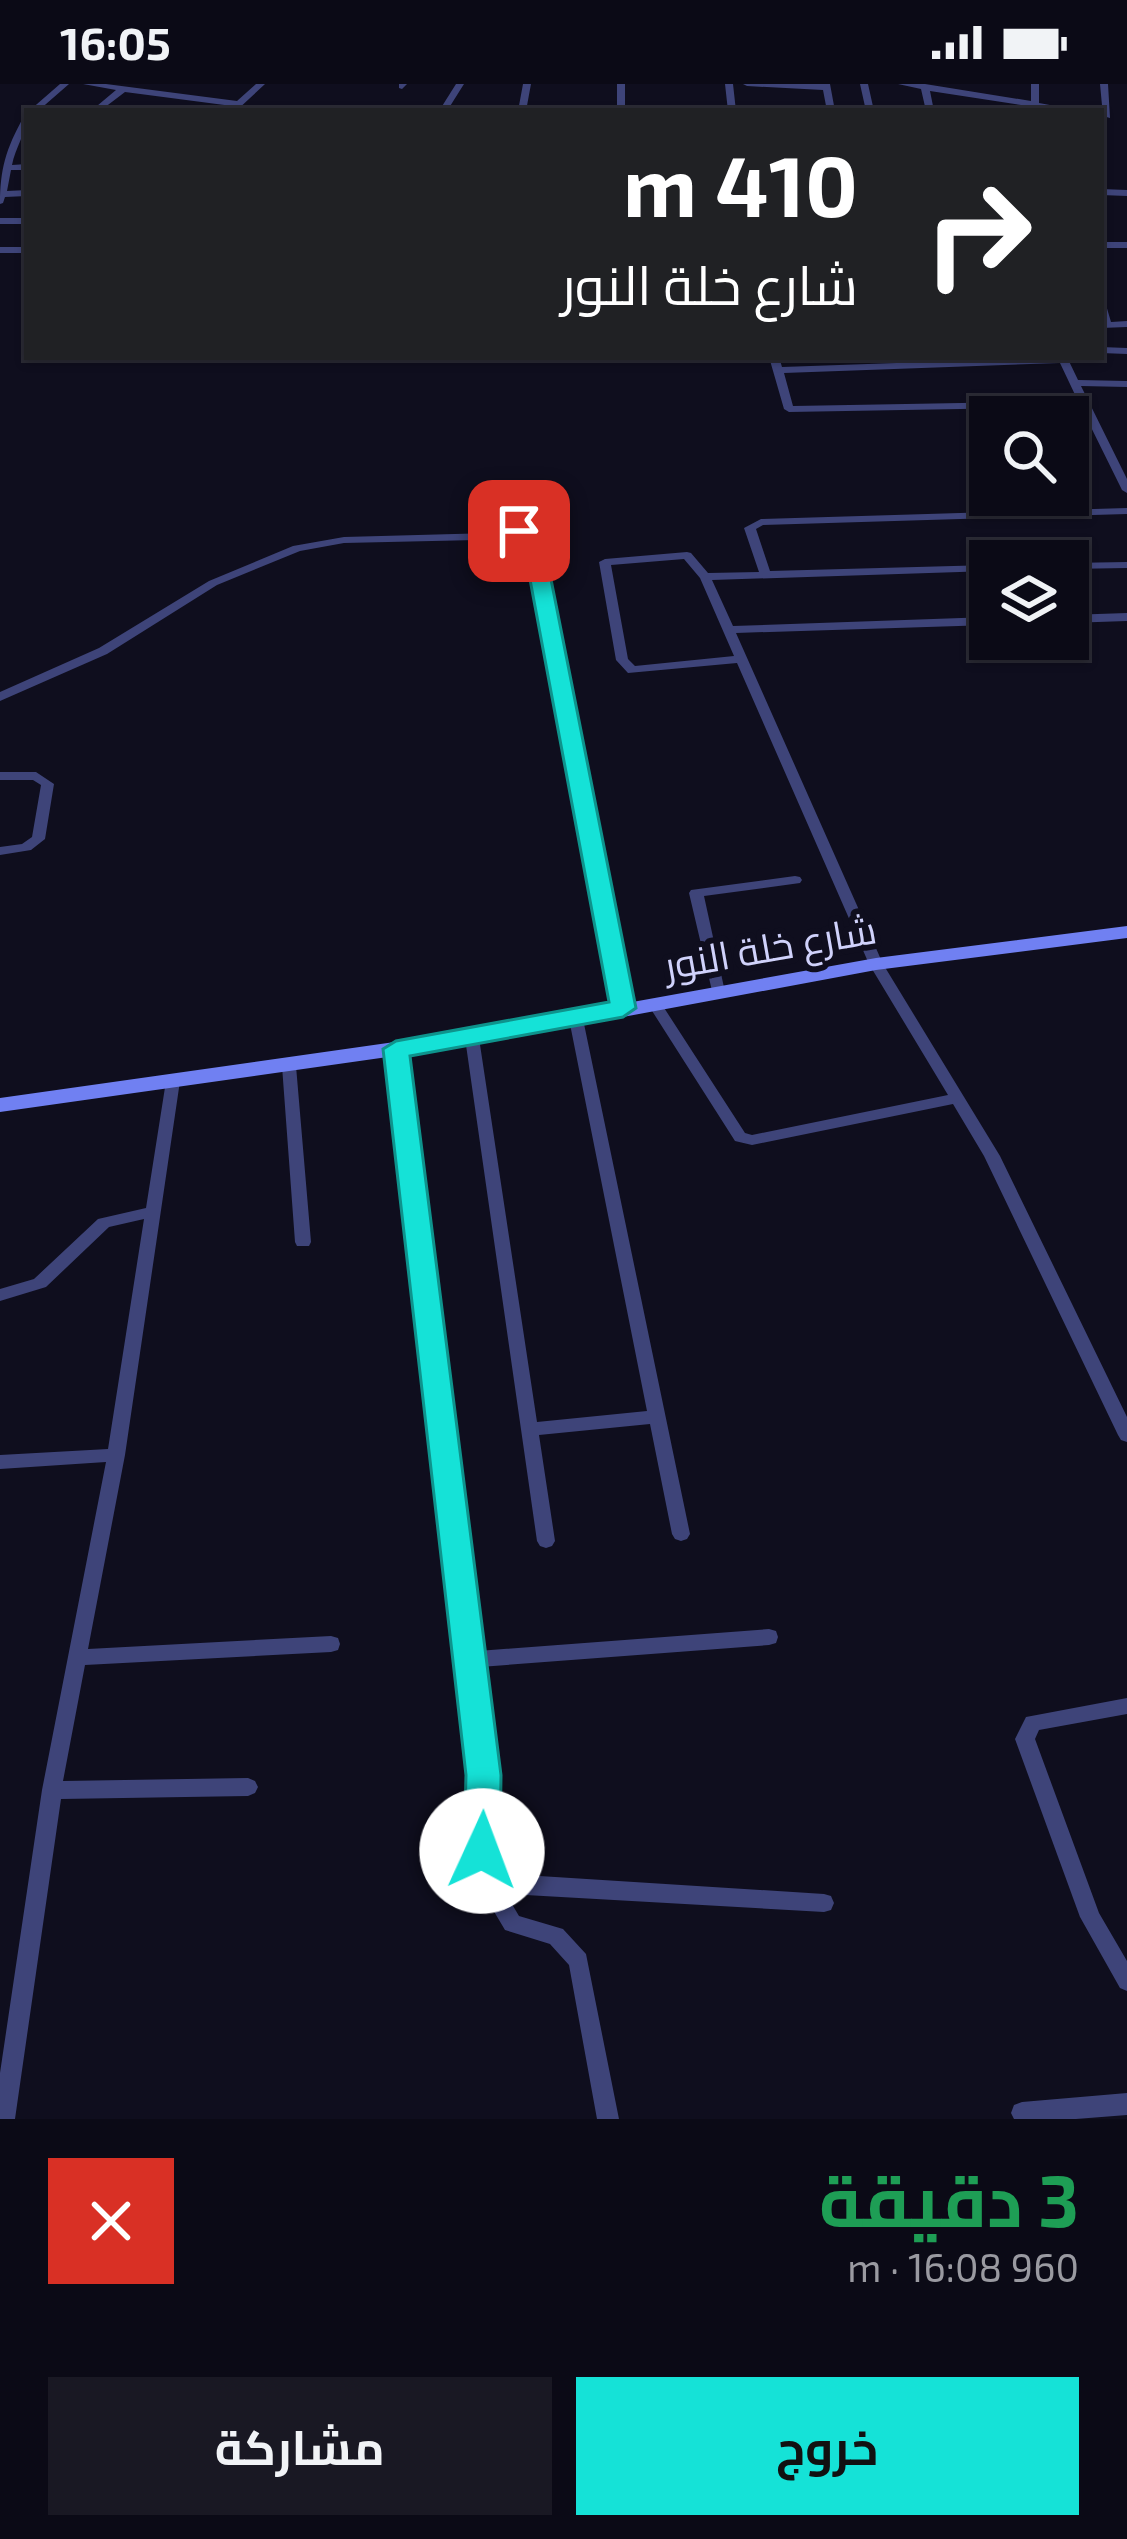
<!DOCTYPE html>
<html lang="ar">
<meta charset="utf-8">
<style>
body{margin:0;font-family:"Exo 2",Cairo,sans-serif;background:#191823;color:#f1f3f6;direction:rtl;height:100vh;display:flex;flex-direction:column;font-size:45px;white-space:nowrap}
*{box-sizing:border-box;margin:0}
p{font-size:39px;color:#9a9aa1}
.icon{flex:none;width:66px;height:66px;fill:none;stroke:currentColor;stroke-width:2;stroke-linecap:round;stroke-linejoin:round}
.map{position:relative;height:2035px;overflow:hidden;direction:ltr}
.drawer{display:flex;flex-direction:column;background:#0b0a16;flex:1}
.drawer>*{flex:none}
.top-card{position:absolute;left:24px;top:24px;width:1080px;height:252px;border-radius:0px;box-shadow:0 3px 9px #0004,0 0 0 3px #2b2b35;direction:rtl;background:#202124;color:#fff;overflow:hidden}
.tools{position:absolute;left:969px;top:312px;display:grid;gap:24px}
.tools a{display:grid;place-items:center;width:120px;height:120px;border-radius:0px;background:#0b0a16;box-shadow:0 3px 9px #0004,0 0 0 3px #2b2b35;font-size:60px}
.pin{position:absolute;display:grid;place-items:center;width:102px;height:102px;color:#fff;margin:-51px;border-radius:24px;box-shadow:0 6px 18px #0006}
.me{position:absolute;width:132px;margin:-66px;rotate:2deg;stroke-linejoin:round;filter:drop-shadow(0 0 9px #0008)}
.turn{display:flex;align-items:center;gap:42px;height:252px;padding:0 48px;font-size:54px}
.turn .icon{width:156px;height:156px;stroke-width:2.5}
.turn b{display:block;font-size:84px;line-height:102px}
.round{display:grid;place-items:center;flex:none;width:126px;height:126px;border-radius:0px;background:#191823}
.head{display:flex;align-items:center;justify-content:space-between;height:204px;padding:0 48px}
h1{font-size:72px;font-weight:700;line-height:90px;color:#1e9e55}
.action{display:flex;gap:24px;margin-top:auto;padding:24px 48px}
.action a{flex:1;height:138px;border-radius:0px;background:#15e2d7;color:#111;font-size:48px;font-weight:700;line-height:138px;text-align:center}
.action a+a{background:#191823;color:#f1f3f6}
.status{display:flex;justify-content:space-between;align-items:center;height:84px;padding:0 60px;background:#0b0a16;direction:ltr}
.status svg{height:33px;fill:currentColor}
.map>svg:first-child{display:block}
</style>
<div class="status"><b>16:05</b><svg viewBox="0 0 49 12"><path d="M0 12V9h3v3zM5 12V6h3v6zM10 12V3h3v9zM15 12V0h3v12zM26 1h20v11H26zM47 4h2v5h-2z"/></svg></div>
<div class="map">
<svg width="1127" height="2035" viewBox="0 0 1127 2035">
<rect width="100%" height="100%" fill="#0f0e1e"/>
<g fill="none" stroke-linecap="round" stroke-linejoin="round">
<path fill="#3e4479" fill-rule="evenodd" d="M60 0H69L38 27H29Z
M83 0H106L237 17 256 0H265L236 27H228L232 22 125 8 100 27H91L116 6Z
M399 0H407L402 5 399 4Z
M456 0H464L447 27H439Z
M523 0H531L526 27H518Z
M617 0H625V27H617Z
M725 0H733L736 27H728Z
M743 0H830L835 27H827L823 6 747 2Z
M860 0H868L874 27H866Z
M898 0H925L1031 17V0H1039V19L1082 27H1061L930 7 934 27H926L921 5Z
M1100 0H1108L1110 34 1103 32Z
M27 31C27 48 15 64 12 81L27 80V86H11L7 107 27 106V112L5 113 3 119 0 120C0 85 6 65 23 34Z
M1101 105 1127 106V112L1101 111Z
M0 134H27V140H0Z
M1101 158H1127V164H1101Z
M0 163H27V169H0Z
M1101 218 1106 221 1111 238 1127 237V243L1101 244Z
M1101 263 1127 264V270L1101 269Z
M769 273H779L782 283 1067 273 1078 296 1127 297V303L1081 302 1127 395V409L1122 406 1081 323 789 328 784 325ZM1060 279 1078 317 793 322 784 289Z
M1127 424V430L763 441 756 445 770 487 990 481V487L712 496 733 542 990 533V541L736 549 883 880 1000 1072 1127 1333V1358L1121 1356 1118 1351 984 1072 953 1020 752 1061 735 1057 647 919 649 916H659L745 1049 752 1051 948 1011 869 880 737 579 628 589 616 576 599 478 605 475 687 468 691 469 708 489 759 488 744 444 761 435ZM684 475 700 494 734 572 635 582 628 575 611 481Z
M530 448 536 451 630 924 628 927 623 929 616 924 525 455 344 459 300 467 217 501 107 570 0 617V608L99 564 209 497 293 462 344 453Z
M1127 478V484L1068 485V479Z
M1127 529V537L1068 539V531Z
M0 688H36L54 700 45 755 31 766 0 771V763L22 760 32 753 41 701 33 696H0Z
M795 792 800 793 802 796 800 799 704 812 725 908 723 911H713L689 809 691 806Z
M576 930 583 935 690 1450 687 1455 681 1457 675 1455 672 1450 650 1340 539 1351 555 1457 552 1462 546 1464 540 1462 537 1457 465 954 472 949 479 954 537 1338 647 1327 569 935Z
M396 960 403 965 478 1567 769 1545 776 1547 778 1553 776 1559 769 1561 480 1583 494 1691V1789L824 1810 831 1812 834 1819 831 1826 824 1828 506 1810 519 1832 563 1845 586 1870 619 2035H597L569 1881 550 1860 505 1846 474 1794V1691L461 1582 457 1576 460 1570 389 965Z
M289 977 296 982 311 1158 309 1162H297L295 1158 282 982Z
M173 992 180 997 125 1371 88 1565 331 1552 338 1554 340 1560 338 1566 331 1568 85 1581 63 1697 248 1694 255 1697 258 1703 255 1709 248 1712 61 1715 15 2035H0V1989L42 1706 106 1378 0 1385V1371L108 1365 144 1135 109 1143 46 1203 0 1217V1205L34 1195 98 1135 146 1124 166 997Z
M1127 1614V1630L1039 1646 1035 1655 1099 1829 1127 1877V1907L1120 1904 1080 1833 1015 1655 1026 1633Z
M1127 2009V2031L1076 2035H1014L1011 2029 1014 2021 1022 2018Z"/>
<path fill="#7080f2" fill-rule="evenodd" d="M1127 842V854L876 886 472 961 0 1028V1014L472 947 876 874Z"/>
</g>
<path fill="#15e2d7" stroke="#0e938c" stroke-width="3" d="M519 441 543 455 636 924 623 933 410 972 501 1691 500 1767 495 1779 482 1783 469 1779 464 1767 466 1691 383 965 396 957 609 918 523 458 509 447Z"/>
<g text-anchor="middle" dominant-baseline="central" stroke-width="12" stroke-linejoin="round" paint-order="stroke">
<g font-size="39" fill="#d0d2fb" stroke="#0f0e1e">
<text transform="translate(770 862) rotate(-10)">شارع خلة النور</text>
</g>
</g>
</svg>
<div class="tools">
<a><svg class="icon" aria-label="search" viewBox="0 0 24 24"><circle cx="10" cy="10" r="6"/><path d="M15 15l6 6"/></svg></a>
<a><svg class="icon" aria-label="layers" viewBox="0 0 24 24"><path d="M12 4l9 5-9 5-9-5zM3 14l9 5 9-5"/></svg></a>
</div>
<div class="pin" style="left:519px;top:447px;background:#d93025"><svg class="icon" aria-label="arrive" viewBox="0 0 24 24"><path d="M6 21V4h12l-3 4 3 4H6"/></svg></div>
<svg class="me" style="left:482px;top:1767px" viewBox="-20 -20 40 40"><circle r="19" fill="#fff"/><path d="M0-13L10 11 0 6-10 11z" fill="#15e2d7"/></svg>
<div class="top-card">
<div class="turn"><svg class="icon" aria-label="right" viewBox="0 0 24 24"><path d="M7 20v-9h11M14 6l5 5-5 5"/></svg><div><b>410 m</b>شارع خلة النور</div></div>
</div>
</div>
<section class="drawer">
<div class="head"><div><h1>3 دقيقة</h1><p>960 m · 16:08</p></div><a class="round" style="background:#d93025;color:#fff"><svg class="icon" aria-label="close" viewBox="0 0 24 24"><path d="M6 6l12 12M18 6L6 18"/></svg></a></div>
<div class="action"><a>خروج</a><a>مشاركة</a></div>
</section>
